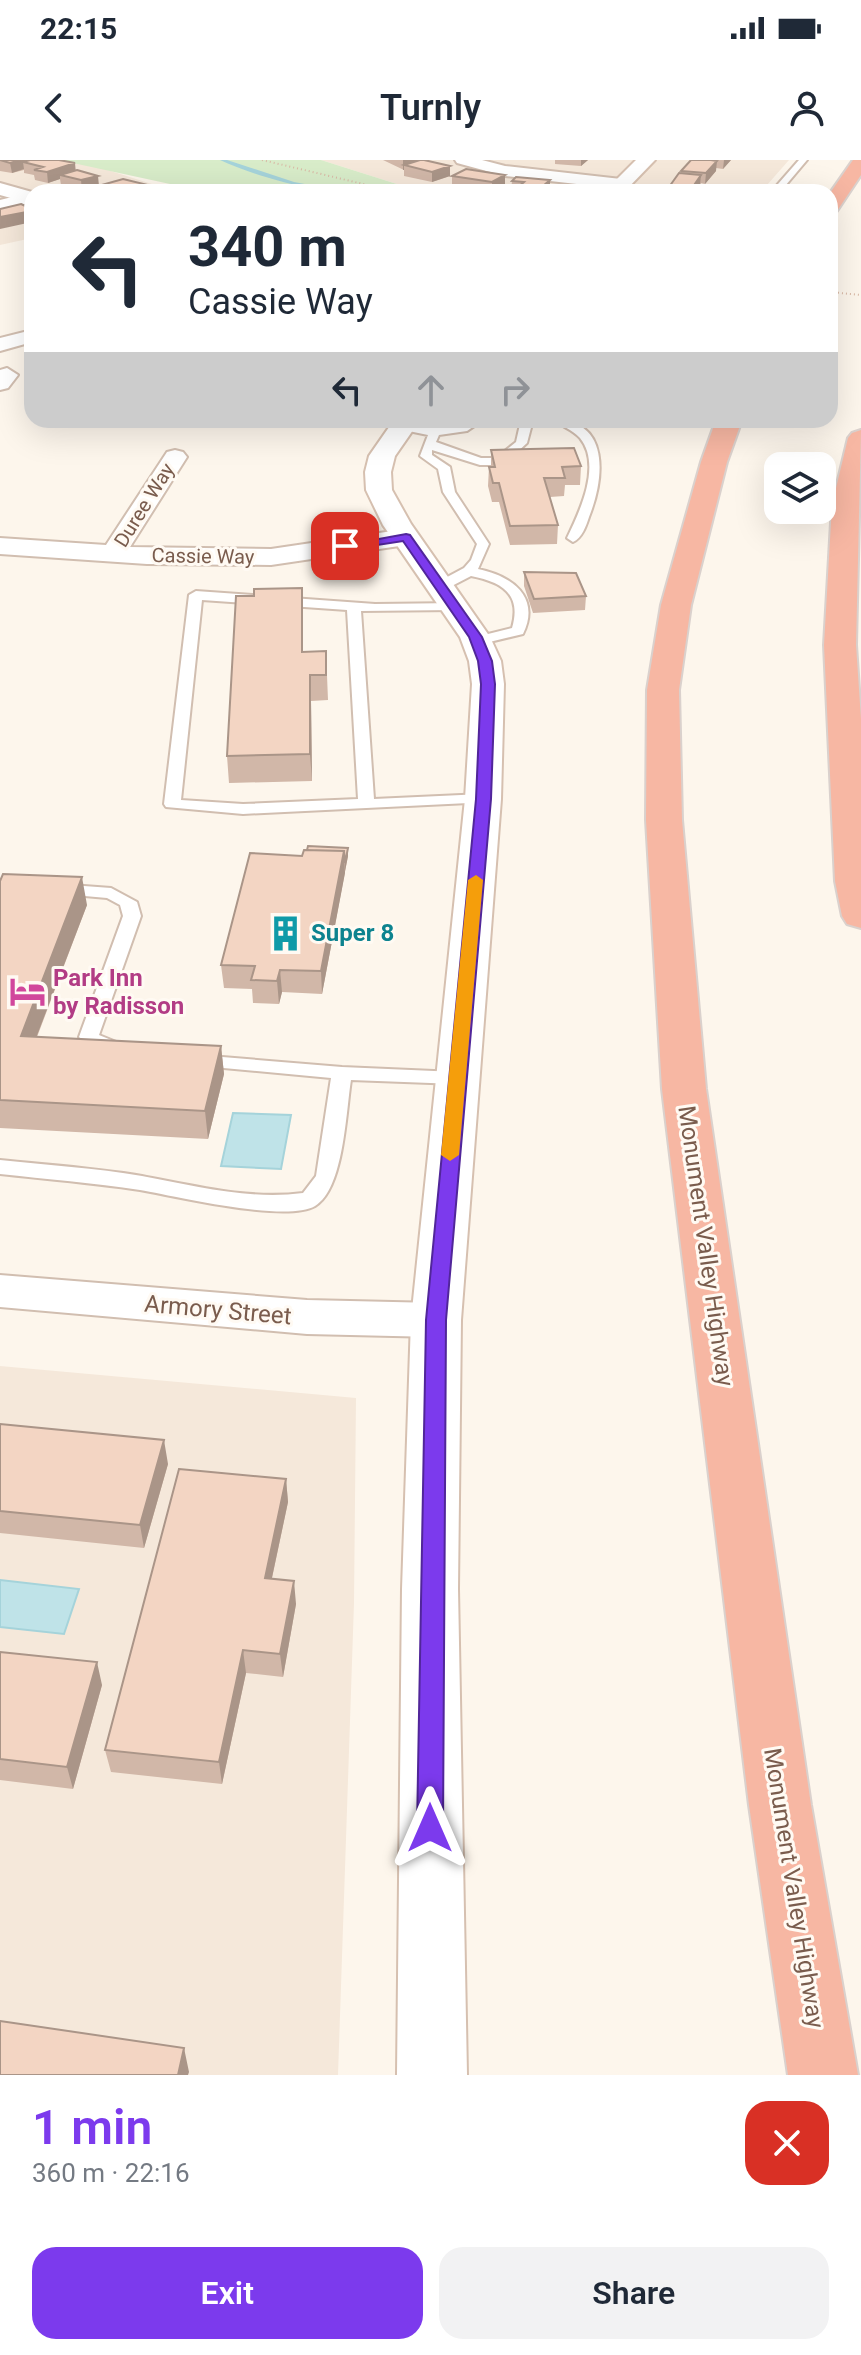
<!DOCTYPE html>
<meta charset="utf-8">
<style>
body{margin:0;font-family:Roboto,sans-serif;background:#f2f2f3;color:#1f2937;height:100vh;display:flex;flex-direction:column;font-size:30px;white-space:nowrap}
*{box-sizing:border-box;margin:0}
p{font-size:26px;color:#747a83}
.icon{flex:none;width:44px;height:44px;fill:none;stroke:currentColor;stroke-width:2;stroke-linecap:round;stroke-linejoin:round}
.map{position:relative;height:1915px;overflow:hidden}
.side{display:flex;flex-direction:column;background:#fff;flex:1}
.side>*{flex:none}
.hud{position:absolute;left:24px;top:24px;width:814px;height:244px;border-radius:24px;box-shadow:0 8px 32px #0002;background:#fff;color:#1f2937;overflow:hidden}
.tools{position:absolute;left:764px;top:292px;display:grid;gap:16px}
.tools a{display:grid;place-items:center;width:72px;height:72px;border-radius:16px;background:#fff;box-shadow:0 8px 32px #0002;font-size:40px}
.pin{position:absolute;display:grid;place-items:center;width:68px;height:68px;color:#fff;margin:-34px;border-radius:16px;box-shadow:0 4px 12px #0006}
.me{position:absolute;width:88px;margin:-44px;rotate:0deg;stroke-linejoin:round;filter:drop-shadow(0 0 6px #0008)}
.turn{display:flex;align-items:center;gap:28px;height:168px;padding:0 32px;font-size:36px}
.turn .icon{width:104px;height:104px;stroke-width:2.5}
.turn b{display:block;font-size:56px;line-height:68px}
.lanes{display:flex;align-items:center;height:76px;padding:0 32px;background:#0003;justify-content:center;gap:40px;direction:ltr}
.lanes .off{opacity:.35}
.round{display:grid;place-items:center;flex:none;width:84px;height:84px;border-radius:24px;background:#f2f2f3}
.summary{display:flex;align-items:center;justify-content:space-between;height:136px;padding:0 32px}
h1{font-size:48px;font-weight:600;line-height:60px;color:#7c3aed}
.primary-button{display:flex;gap:16px;margin-top:auto;padding:16px 32px}
.primary-button a{flex:1;height:92px;border-radius:24px;background:#7c3aed;color:#fff;font-size:32px;font-weight:600;line-height:92px;text-align:center}
.primary-button a+a{background:#f2f2f3;color:#1f2937}
.status{display:flex;justify-content:space-between;align-items:center;height:56px;padding:0 40px;background:#fff;direction:ltr}
.status svg{height:22px;fill:currentColor}
header{display:flex;justify-content:space-between;align-items:center;height:104px;padding:0 32px;background:#fff;font-size:36px;font-weight:600}
.map>svg:first-child{display:block}
</style>
<div class="status"><b>22:15</b><svg viewBox="0 0 49 12"><path d="M0 12V9h3v3zM5 12V6h3v6zM10 12V3h3v9zM15 12V0h3v12zM26 1h20v11H26zM47 4h2v5h-2z"/></svg></div>
<header><svg class="icon" aria-label="back" viewBox="0 0 24 24"><path d="M15 5l-7 7 7 7"/></svg>Turnly<svg class="icon" aria-label="person" viewBox="0 0 24 24"><circle cx="12" cy="8" r="4"/><path d="M4 21q1-7 8-7t8 7"/></svg></header>
<div class="map">
<svg width="861" height="1915" viewBox="0 0 861 1915">
<rect width="100%" height="100%" fill="#fdf6ec"/>
<path fill="#f5e8da" d="M0 0H76L177 32H32V78L0 85Z
M321 0H789L761 32H422Z
M0 1206 356 1238 354 1443 338 1915H0Z"/>
<path fill="#d8ecc9" d="M59 0H321L422 32H207Z"/>
<path fill="#bfe3e8" stroke="#a5d3da" stroke-width="2" d="M233 953 291 955 281 1009 221 1006Z
M0 1420 79 1429 64 1474 0 1467Z"/>
<g fill="none" stroke-linecap="round" stroke-linejoin="round">
<path fill="#a5d3da" fill-rule="evenodd" d="M220 0H227L294 22 347 32C311 32 252 15 220 0Z"/>
<defs>
<path id="service" d="M799 0H807L780 32H771Z
M469 260H483L467 271 439 275 436 282 481 298H496L516 282 521 260H533L527 283 503 305H480L432 290V295L450 307 455 332 489 384 478 409C512 416 541 437 523 474L477 485 472 484V478L512 468C522 434 502 422 471 416L446 429H436V423L464 408 471 400 477 384 443 332 438 309 420 296 428 275 394 268C410 258 444 276 469 260Z
M554 260C611 260 604 319 589 357 586 366 582 378 573 382L567 378C580 351 602 305 580 278 572 269 562 267 554 260Z
M196 431 375 444 460 443 462 446 455 450 361 451 374 639 483 634 491 639 489 642 243 654 166 647 164 644 189 435ZM202 440 347 450 358 639 243 644 181 640Z
M57 724 111 728 137 742 141 756 99 875 126 886 129 890 126 894C110 898 90 889 79 877L123 756 120 745 107 738 51 733 48 729 51 725Z
M198 895 342 907 457 912 467 918 457 924 351 920C346 951 344 1029 315 1046 286 1063 175 1036 140 1030 94 1023 46 1019 0 1014V1000C47 1005 96 1008 142 1016 195 1026 249 1040 303 1033L316 1016 331 918 191 905 188 901Z"/>
<path id="minor" d="M455 0H482L505 6 621 19 629 24 621 29 505 16 457 3Z
M32 32V42L0 50V40Z
M32 170V182L0 191V178Z
M7 208 18 215 8 228 0 230V210Z
M175 290 183 292 187 297 130 387 271 389 406 369 415 372 419 377 415 382 406 385 271 405 147 404 0 394V378L106 385 167 292Z
M0 1115 307 1140 436 1143 452 1148 458 1160 452 1172 436 1177 307 1174 0 1147Z"/>
<path id="tertiary" d="M0 23 32 32V44L0 35Z"/>
<path id="secondary" d="M636 0H655L624 32H604Z
M394 260H420L395 296 391 312 392 330 411 364 490 477 501 501 504 524 501 639 461 1160 458 1429 467 1915H397L402 1429 411 1160 465 639 472 524 469 501 460 477 383 365 366 330 365 312 369 296Z"/>
<path id="motorway" d="M861 0V15L837 51 830 53V33L853 0Z
M716 260H742L727 302 691 445 679 530 682 660 706 929 811 1645 858 1915H788L749 1645 662 929 646 660 647 530 661 445 701 302Z
M861 270 856 485 861 559V768L847 764 842 756 835 721 824 485 832 345 848 278 852 273Z"/>
</defs>
<use href="#service" stroke="#d1beb0" stroke-width="4"/>
<use href="#minor" stroke="#d1beb0" stroke-width="4"/>
<use href="#tertiary" stroke="#d1beb0" stroke-width="4"/>
<use href="#secondary" stroke="#d6c0b0" stroke-width="4"/>
<use href="#motorway" stroke="#dad1cd" stroke-width="4"/>
<path stroke="#d9b8a5" stroke-width="2" stroke-dasharray="1 3" stroke-linecap="butt" d="M262 0 397 32
M830 132 861 135"/>
<use href="#service" fill="#fff" fill-rule="evenodd"/>
<use href="#minor" fill="#fff" fill-rule="evenodd"/>
<use href="#tertiary" fill="#fff" fill-rule="evenodd"/>
<use href="#secondary" fill="#fff" fill-rule="evenodd"/>
<use href="#motorway" fill="#f7b7a3" fill-rule="evenodd"/>
</g>
<path fill="#d1b7a8" d="M0 0H28L98 16 82 31 61 25 60 19 48 23 35 20 34 15 24 13V10L12 13 0 11Z
M383 0H426L450 6V16L432 22 404 16V10Z
M555 0H588L581 6 555 4Z
M691 0H731L723 9 716 8V11L705 24 701 23 696 32H663L669 29V27L681 13V11Z
M505 15V25L493 32 452 26V16Z
M516 17 550 30 511 31 512 21Z
M148 25V32H99L98 26Z
M491 290 581 306 580 325H565L564 336 550 337 558 365 557 384 510 385 499 342H492L488 326 489 307H491Z
M524 412 586 436 585 450 533 453 524 426Z
M303 453V491H326L328 540 311 541 312 621 229 623 227 596Z
M302 696H348L322 834 282 832 279 844 253 843 252 829 224 828 221 805Z
M0 721 87 745 37 877 221 886 224 914 208 979 0 968Z
M0 1264 168 1304 144 1388 0 1373Z
M286 1319 288 1342 272 1418 296 1444 283 1517 246 1513 222 1624 111 1612 105 1590Z
M0 1492 102 1525 73 1629 0 1620Z"/>
<path fill="#aa9588" d="M20 0H28L29 4 23 2 24 9 12 13 10 3Z
M403 0H426L404 5V10H403Z
M581 0H588L581 6Z
M724 0H731L723 9Z
M717 1 716 11 705 24 706 13Z
M75 3 76 14 60 15V19L48 23 47 12Z
M450 6V16L432 22V12Z
M505 15V25L492 32V22Z
M701 15 700 25 696 32H691L692 28Z
M98 16 99 26 82 31 81 20Z
M550 20V30L548 32H536Z
M148 25V32H125Z
M32 51V62L0 69V57Z
M302 428 303 453V517L302 492Z
M310 515 311 541 312 621 310 594Z
M348 688V696L345 711V703Z
M344 691 345 713 322 834 321 811Z
M82 717 87 745 26 904 21 876Z
M280 810 282 832 279 844 277 821Z
M221 886 224 914 208 979 205 951Z
M164 1280 168 1304 144 1388 140 1365Z
M286 1319 288 1342 267 1441 265 1418Z
M294 1421 296 1444 283 1517 280 1494Z
M243 1490 246 1513 222 1624 219 1602Z
M97 1502 102 1525 73 1629 67 1607Z
M184 1888 189 1912 188 1915H178Z"/>
<path fill="#f3d5c3" stroke="#aa9588" stroke-width="2" d="M0 0H20L10 3Z
M30 0H59L75 3 47 12 34 10 43 7 23 2Z
M420 0H424L450 6 432 12 404 5Z
M691 0H711L717 1 706 13 681 11Z
M466 9 505 15 492 22 452 16Z
M77 10 98 16 81 20 60 15Z
M679 13 701 15 692 28 669 27Z
M516 17 550 20 536 32H512L524 22 512 21Z
M123 19 148 25 125 32H120L98 26Z
M667 29 693 32H663Z
M21 44 32 49V51L0 57V49Z
M574 288 581 306 562 307 565 318H544L558 365 510 366 499 323H493L489 307H495L491 290Z
M524 412 576 413 586 436 534 439Z
M302 428V492L326 491V515H310V594L227 596 236 436H254V429Z
M308 686 348 688 345 703 344 691 307 690Z
M304 690 344 691 321 811 280 810 277 821 251 820 255 806 221 805 250 693 302 696Z
M3 714 82 717 21 876 221 886 205 951 0 940V721Z
M0 1264 164 1280 140 1365 0 1351Z
M179 1309 286 1319 265 1418 294 1421 280 1494 243 1490 219 1602 105 1590Z
M0 1492 97 1502 67 1607 0 1599Z
M0 1861 184 1888 178 1915H0Z"/>
<path fill="#7c3aed" stroke="#51269a" stroke-width="2" d="M406 374 410 375 482 477 492 501 495 524 491 639 446 1160 443 1668 439 1677 430 1681 420 1677 417 1668 426 1160 476 639 481 524 478 501 469 477 403 381 345 390 340 386Z"/>
<path fill="#f59e0b" d="M476 715 483 720 459 995 450 1001 441 995 468 720Z"/>
<defs>
<symbol id="building-bare" viewBox="-9 -9 18 18"><path d="M-4-6H4V6H1V3H-1V6H-4ZM-2.5-4.3h1.7v1.8h-1.7ZM.8-4.3h1.7v1.8H.8ZM-2.5-1h1.7V.8h-1.7ZM.8-1h1.7V.8H.8Z" fill="#0f9aa8" stroke="#fffaf3" stroke-width="2.5" paint-order="stroke"/></symbol>
<symbol id="hotel-bare" viewBox="-9 -9 18 18"><path d="M-6-4.5h1.5V1H6V5H4.5V3h-9V5H-6ZM-4 0a1.8 1.8 0 1 1 3.6 0ZM.5 0V-2.5h3Q6-2.5 6 0Z" fill="#d1479c" stroke="#fffaf3" stroke-width="2.5" paint-order="stroke"/></symbol>
</defs>
<g fill-rule="evenodd">
<use href="#building-bare" x="260" y="748" width="51" height="51"/>
<use href="#hotel-bare" x="2" y="806" width="51" height="51"/>
</g>
<g text-anchor="middle" dominant-baseline="central" stroke-width="6" stroke-linejoin="round" paint-order="stroke">
<g font-size="20" fill="#7a5c4d" stroke="#fffaf3">
<text transform="translate(144 345) rotate(-58)">Duree Way</text>
<text transform="translate(203 396) rotate(1)">Cassie Way</text>
</g>
<g font-size="24" font-weight="bold" fill="#0d838f" stroke="#fffaf3" text-anchor="start">
<text x="311" y="773">Super 8</text>
</g>
<g font-size="24" font-weight="bold" fill="#b23c85" stroke="#fffaf3" text-anchor="start">
<text x="53" y="818">Park Inn<tspan x="53" dy="28">by Radisson</tspan></text>
</g>
<g font-size="24" fill="#7a5c4d" stroke="#fffaf3">
<text transform="translate(706 1086) rotate(82)">Monument Valley Highway</text>
<text transform="translate(218 1150) rotate(5)">Armory Street</text>
<text transform="translate(794 1728) rotate(81)">Monument Valley Highway</text>
</g>
</g>
</svg>
<div class="tools">
<a><svg class="icon" aria-label="layers" viewBox="0 0 24 24"><path d="M12 4l9 5-9 5-9-5zM3 14l9 5 9-5"/></svg></a>
</div>
<div class="pin" style="left:345px;top:386px;background:#d93025"><svg class="icon" aria-label="arrive" viewBox="0 0 24 24"><path d="M6 21V4h12l-3 4 3 4H6"/></svg></div>
<svg class="me" style="left:430px;top:1668px" viewBox="-20 -20 40 40"><path d="M0-17L14 15 0 8-14 15z" fill="#7c3aed" stroke="#fff" stroke-width="4"/></svg>
<div class="hud">
<div class="turn"><svg class="icon" aria-label="left" viewBox="0 0 24 24"><path d="M17 20v-9H6M10 6l-5 5 5 5"/></svg><div><b>340 m</b>Cassie Way</div></div>
<div class="lanes"><svg class="icon" aria-label="left" viewBox="0 0 24 24"><path d="M17 20v-9H6M10 6l-5 5 5 5"/></svg><svg class="icon off" aria-label="ahead" viewBox="0 0 24 24"><path d="M12 20V5M6 11l6-6 6 6"/></svg><svg class="icon off" aria-label="right" viewBox="0 0 24 24"><path d="M7 20v-9h11M14 6l5 5-5 5"/></svg></div>
</div>
</div>
<section class="side">
<div class="summary"><div><h1>1 min</h1><p>360 m · 22:16</p></div><a class="round" style="background:#d93025;color:#fff"><svg class="icon" aria-label="close" viewBox="0 0 24 24"><path d="M6 6l12 12M18 6L6 18"/></svg></a></div>
<div class="primary-button"><a>Exit</a><a>Share</a></div>
</section>
